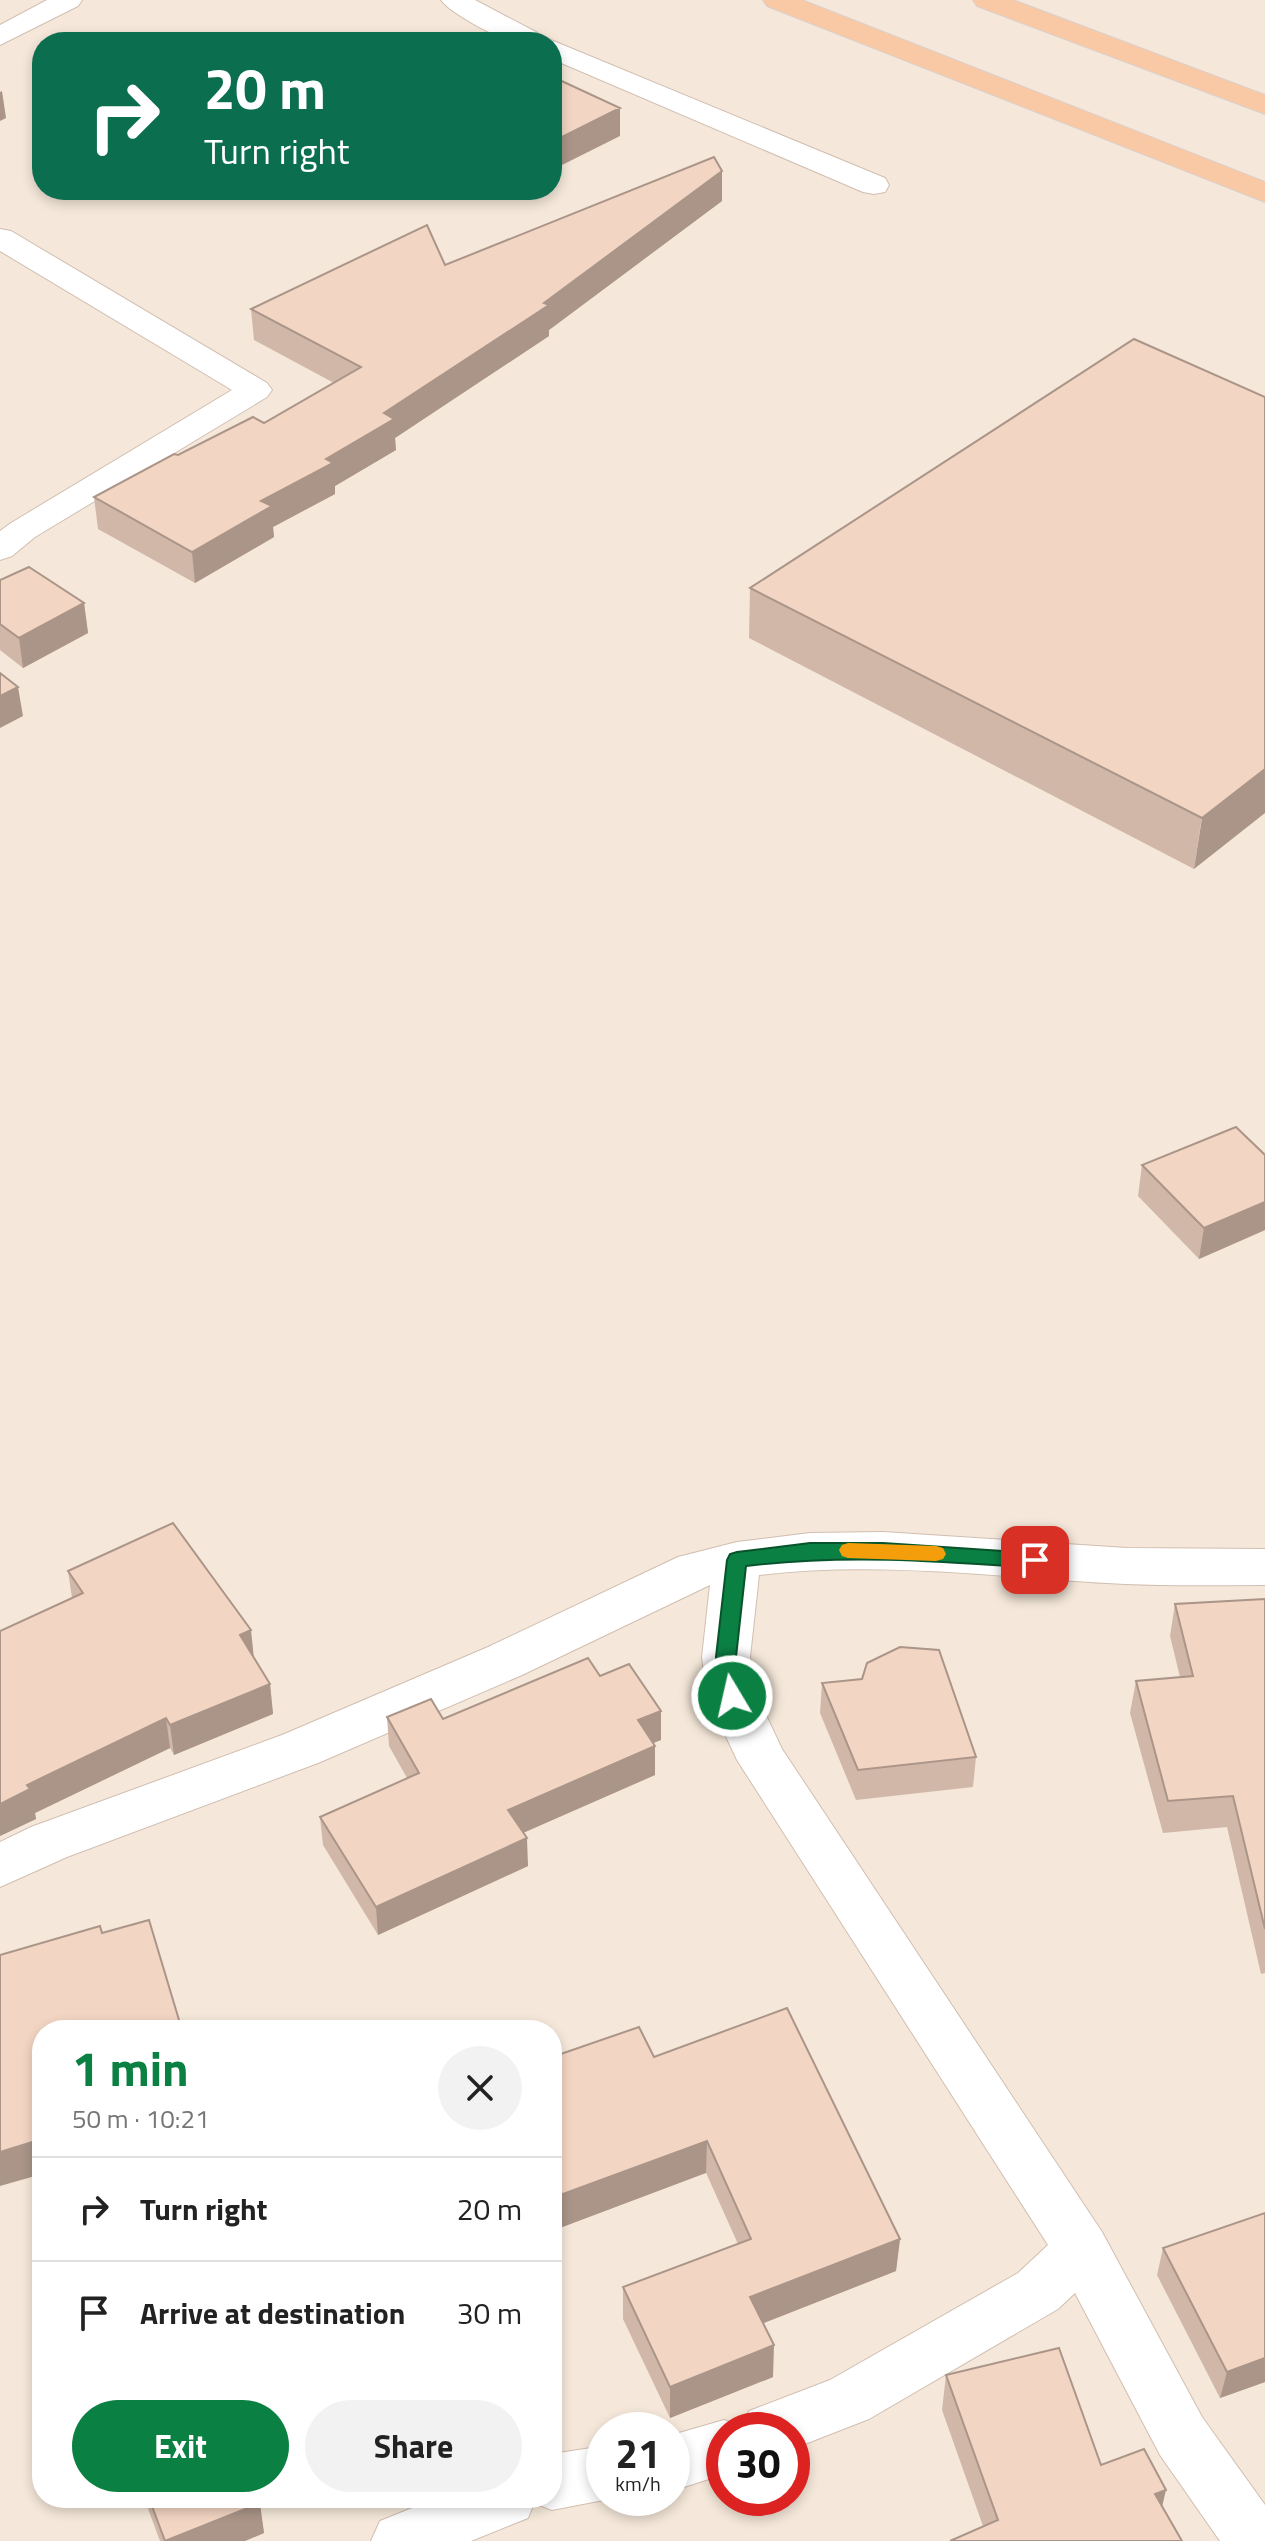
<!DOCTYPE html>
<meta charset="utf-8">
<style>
body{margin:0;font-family:"Titillium Web",sans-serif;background:#f2f2f2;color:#222;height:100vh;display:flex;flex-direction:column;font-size:30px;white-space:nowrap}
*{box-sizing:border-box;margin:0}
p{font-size:26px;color:#767676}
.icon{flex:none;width:44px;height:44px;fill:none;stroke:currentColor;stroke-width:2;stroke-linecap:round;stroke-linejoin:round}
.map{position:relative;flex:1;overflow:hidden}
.sheet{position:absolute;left:32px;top:2020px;width:530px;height:488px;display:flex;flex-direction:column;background:#fff;border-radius:32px;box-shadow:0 4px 12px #0003}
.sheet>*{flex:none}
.banner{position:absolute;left:32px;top:32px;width:530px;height:168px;border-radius:32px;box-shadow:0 4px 12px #0003;background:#0b6e4f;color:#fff;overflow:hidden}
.speed{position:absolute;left:586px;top:2412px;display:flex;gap:16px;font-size:40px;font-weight:700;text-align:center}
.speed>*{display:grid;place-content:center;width:104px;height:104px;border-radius:50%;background:#fff;box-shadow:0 4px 12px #0003;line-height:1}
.speed small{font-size:20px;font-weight:400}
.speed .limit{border:12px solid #d22;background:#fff;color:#111}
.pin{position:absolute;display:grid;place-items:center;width:68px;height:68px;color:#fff;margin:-34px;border-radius:16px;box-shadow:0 4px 12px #0006}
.me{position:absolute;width:88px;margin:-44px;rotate:351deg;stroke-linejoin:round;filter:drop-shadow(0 0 6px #0008)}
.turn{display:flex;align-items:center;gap:28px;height:168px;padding:0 40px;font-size:36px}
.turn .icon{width:104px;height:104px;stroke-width:2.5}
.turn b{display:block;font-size:56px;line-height:68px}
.round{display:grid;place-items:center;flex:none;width:84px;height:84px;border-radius:42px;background:#f2f2f2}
.summary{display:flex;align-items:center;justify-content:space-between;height:136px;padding:0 40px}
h1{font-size:48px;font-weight:700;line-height:60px;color:#0b8043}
.cta{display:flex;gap:16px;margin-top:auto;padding:16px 40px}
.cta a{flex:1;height:92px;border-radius:48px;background:#0b8043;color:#fff;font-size:32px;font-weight:700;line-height:92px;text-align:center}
.cta a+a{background:#f2f2f2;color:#222}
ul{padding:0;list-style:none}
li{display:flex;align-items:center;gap:24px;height:104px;padding:0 40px;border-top:2px solid #e0e0e0}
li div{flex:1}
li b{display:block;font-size:30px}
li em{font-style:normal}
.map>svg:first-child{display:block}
</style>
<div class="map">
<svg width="1265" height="2541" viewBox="0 0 1265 2541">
<rect width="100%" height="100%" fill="#fdf6ec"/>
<path fill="#f5e8da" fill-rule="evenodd" d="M0 0H1265V2541H0ZM42 42H552V190H42ZM42 2030H552V2498H42ZM604 2430H672V2498H604ZM724 2430H792V2498H724Z"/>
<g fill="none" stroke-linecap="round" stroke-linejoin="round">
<defs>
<path id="minor" d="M47 0H82L78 6 0 45V25Z
M441 0H475L551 40 885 178 889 185 885 192 874 194 863 192 552 59V42C540 42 525 44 513 42 496 37 451 14 441 0Z
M0 229 11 231 267 383 272 390 267 397 35 537 12 556 0 560V531L11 523 232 390 0 251Z
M883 1532 1127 1548 1265 1549V1585C1218 1585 1171 1586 1125 1584 1002 1578 881 1560 759 1575L750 1657 757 1696 782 1749 1102 2232 1202 2417 1265 2505V2541H1220L1160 2455 1075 2293 1058 2309 869 2419 792 2449V2430H724V2474L672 2491V2435L724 2420 742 2427 749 2411 830 2380 1018 2273 1048 2245 737 1760 707 1696 702 1657 710 1585 522 1675 318 1763 67 1857 0 1887V1842L31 1827 282 1735 488 1647 678 1557 737 1542 810 1533Z
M604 2446V2498H614L552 2510 534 2503 528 2518 471 2541H371L380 2521 437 2498H552V2454Z"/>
<path id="trunk" d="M763 0H802L1265 182V202L767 6Z
M973 0H1013L1265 95V114L977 6Z"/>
</defs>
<use href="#minor" stroke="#d1beb0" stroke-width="2"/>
<use href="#trunk" stroke="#dad1cd" stroke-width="2"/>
<use href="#minor" fill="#fff" fill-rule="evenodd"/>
<use href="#trunk" fill="#f9c8a4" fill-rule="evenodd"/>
</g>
<path fill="#d1b7a8" d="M722 171V201L549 330V336L395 438 396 450 335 486V494L273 527 274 537 195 583 98 529 94 497 178 455 264 423 334 383 254 340 251 309 445 265Z
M1265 397 1194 869 749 638 750 588Z
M0 580 84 603 88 633 23 668 0 650Z
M1265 1155V1230L1199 1259 1138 1196 1142 1165Z
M68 1571 254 1659 270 1684 273 1714 174 1755 170 1748 35 1813 36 1819 0 1836V1631L72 1598Z
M1265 1599V1973L1261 1974 1227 1827 1163 1833 1130 1713 1136 1681 1180 1677 1170 1636 1175 1604Z
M600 1676 661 1711V1740L653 1743 655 1746V1775L523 1833 528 1866 378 1935 323 1845 320 1817 407 1778 389 1746 387 1717 443 1719Z
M822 1683 976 1757 973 1787 856 1800 820 1713Z
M654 2057 900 2239 896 2271 763 2323 773 2377 670 2418 623 2319V2287L738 2244Z
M1265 2213V2382L1220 2398 1157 2275 1163 2248Z
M946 2375 1101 2465 1162 2506 983 2526 942 2410Z
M144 2498H258L264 2533 245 2541H160Z"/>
<path fill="#aa9588" d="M2 91 6 118 0 121V92Z
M620 108V136L552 170V142Z
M722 171V201L549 330V336L395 438 396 450 335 486V494L273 527 274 537 195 583 192 552 261 501 326 459 384 413 544 303Z
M84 603 88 633 23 668 19 638Z
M18 687 23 716 0 728V696Z
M1265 769V813L1194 869 1202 818Z
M1265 1202V1230L1199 1259 1204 1228Z
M251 1630 254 1659 240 1635Z
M270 1684 273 1714 174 1755 170 1725Z
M661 1711V1740L638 1749V1720Z
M166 1718 170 1748 35 1813 36 1819 0 1836V1804L27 1785Z
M655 1746V1775L509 1839 508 1810Z
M527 1838 528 1866 378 1935 376 1907Z
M42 2139V2174L0 2186V2152Z
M707 2141 706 2173 552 2231V2198Z
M900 2239 896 2271 749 2329 750 2297Z
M774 2345 773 2377 670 2418V2387Z
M1265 2358V2382L1220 2398 1227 2372Z
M1166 2490 1158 2524 1155 2494Z
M260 2503 264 2533 245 2541H167Z"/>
<path fill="#f3d5c3" stroke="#aa9588" stroke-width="2" d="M553 77 620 108 552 142Z
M714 157 722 171 544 303 549 305 384 413 394 419 326 459 333 463 261 501 272 506 192 552 94 497 174 454 178 455 253 417 264 423 361 367 251 309 427 225 445 265Z
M1134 339 1265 397V769L1202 818 750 588Z
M29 567 84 603 19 638 0 624V580Z
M0 673 18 687 0 696Z
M1236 1127 1265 1155V1202L1204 1228 1142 1165Z
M173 1523 251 1630 240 1635 270 1684 170 1725 166 1718 27 1785 30 1789 0 1804V1631L83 1593 68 1571Z
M1265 1599V1929L1233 1796 1168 1801 1136 1681 1193 1676 1175 1604Z
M900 1647 939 1650 976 1757 858 1770 822 1683 862 1679 867 1663Z
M588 1658 600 1676 629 1664 661 1711 638 1720 655 1746 508 1810 527 1838 376 1907 320 1817 419 1773 387 1717 431 1699 443 1719Z
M149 1920 182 2030H42V2139L0 2152V1955L100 1926 102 1933Z
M787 2008 900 2239 750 2297 774 2345 670 2387 623 2287 751 2239 707 2141 552 2198V2057L639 2027 654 2057Z
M1265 2213V2358L1227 2372 1163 2248Z
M1059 2348 1101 2465 1144 2449 1166 2490 1155 2494 1182 2541H950L998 2520 946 2375Z
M149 2498H258L260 2503 165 2541Z"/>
<path fill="#0b8043" stroke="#07532c" stroke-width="2" d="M810 1543H883L1035 1553 1042 1555 1045 1560 1042 1566 1035 1568C937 1561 845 1554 746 1566L736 1657 742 1696 739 1702H725L716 1657 727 1560 730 1554 737 1552Z"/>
<path fill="#f59e0b" d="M848 1543 936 1546 943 1548 946 1554 943 1559 936 1561 848 1558 842 1556 839 1550 842 1545Z"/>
</svg>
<div class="speed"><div>21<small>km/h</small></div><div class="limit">30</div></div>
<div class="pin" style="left:1035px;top:1560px;background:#d93025"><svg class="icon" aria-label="arrive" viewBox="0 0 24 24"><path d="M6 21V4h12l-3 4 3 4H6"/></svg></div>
<svg class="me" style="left:732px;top:1696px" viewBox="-20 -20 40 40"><circle r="17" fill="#0b8043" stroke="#fff" stroke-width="3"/><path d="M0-11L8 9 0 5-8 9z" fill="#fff"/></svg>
<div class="banner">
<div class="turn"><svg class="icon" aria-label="right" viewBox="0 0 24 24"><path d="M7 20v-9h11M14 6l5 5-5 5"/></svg><div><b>20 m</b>Turn right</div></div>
</div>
<section class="sheet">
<div class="summary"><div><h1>1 min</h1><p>50 m · 10:21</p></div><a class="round"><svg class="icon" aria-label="close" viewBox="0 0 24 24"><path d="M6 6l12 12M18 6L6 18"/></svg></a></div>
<ul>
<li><svg class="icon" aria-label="right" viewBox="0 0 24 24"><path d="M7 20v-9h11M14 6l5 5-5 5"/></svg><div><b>Turn right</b></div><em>20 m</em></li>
<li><svg class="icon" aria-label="arrive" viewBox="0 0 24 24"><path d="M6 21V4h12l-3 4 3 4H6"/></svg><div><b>Arrive at destination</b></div><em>30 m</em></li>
</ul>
<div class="cta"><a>Exit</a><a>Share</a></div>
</section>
</div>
